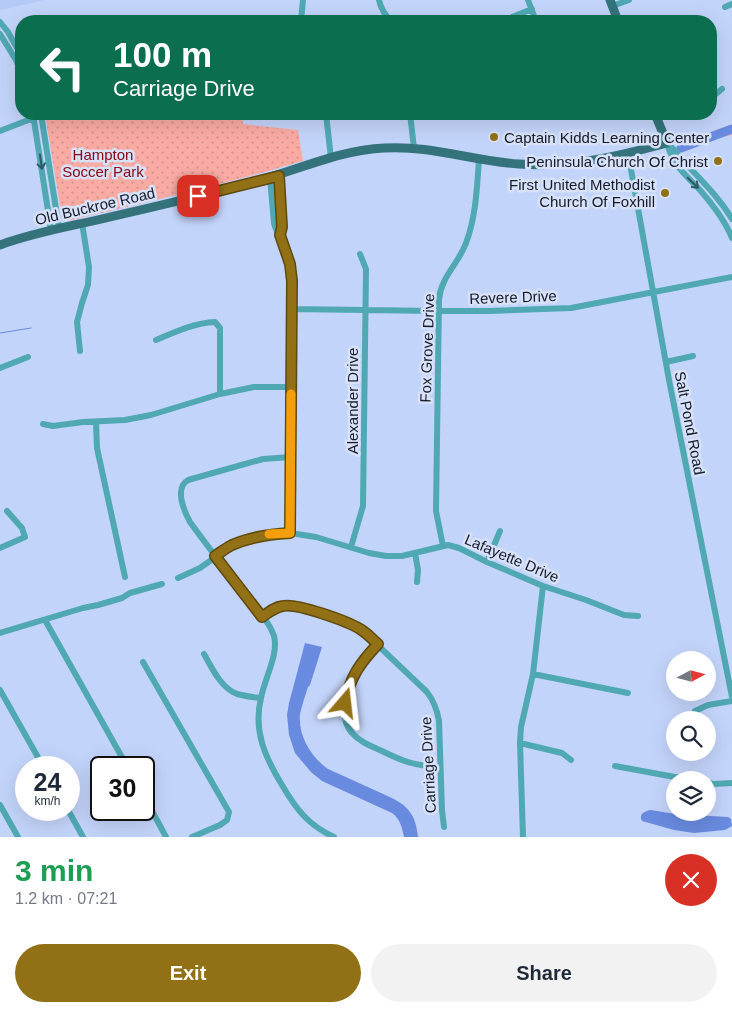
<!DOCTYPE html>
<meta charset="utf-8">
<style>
body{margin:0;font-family:Helvetica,sans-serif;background:#f2f2f3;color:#1f2937;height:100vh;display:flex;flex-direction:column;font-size:19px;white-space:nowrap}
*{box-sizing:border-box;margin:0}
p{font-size:16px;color:#747a83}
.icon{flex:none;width:28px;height:28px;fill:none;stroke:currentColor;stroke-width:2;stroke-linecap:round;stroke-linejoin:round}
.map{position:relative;height:837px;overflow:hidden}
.drawer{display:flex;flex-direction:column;background:#fff;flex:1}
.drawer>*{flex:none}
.banner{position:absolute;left:15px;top:15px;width:702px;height:105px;border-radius:20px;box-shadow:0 5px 20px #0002;background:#0b6e4f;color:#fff;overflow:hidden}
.needle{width:32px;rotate:83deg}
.buttons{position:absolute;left:666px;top:651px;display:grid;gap:10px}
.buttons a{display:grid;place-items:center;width:50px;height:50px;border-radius:50%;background:#fff;box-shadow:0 5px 20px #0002;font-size:25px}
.speed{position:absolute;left:15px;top:756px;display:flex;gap:10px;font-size:25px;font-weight:700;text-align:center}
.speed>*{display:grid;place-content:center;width:65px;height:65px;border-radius:50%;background:#fff;box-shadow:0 5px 20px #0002;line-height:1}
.speed small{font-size:12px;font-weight:400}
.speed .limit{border:2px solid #111;border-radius:8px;background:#fff;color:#111}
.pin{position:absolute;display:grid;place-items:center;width:42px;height:42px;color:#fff;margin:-21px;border-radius:10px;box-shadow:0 2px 8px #0006}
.me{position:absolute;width:55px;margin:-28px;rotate:17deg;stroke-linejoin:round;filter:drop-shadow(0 0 4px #0008)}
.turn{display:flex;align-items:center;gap:18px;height:105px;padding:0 15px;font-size:22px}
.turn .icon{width:65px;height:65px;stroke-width:2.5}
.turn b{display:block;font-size:35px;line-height:42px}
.round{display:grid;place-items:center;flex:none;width:52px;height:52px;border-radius:26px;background:#f2f2f3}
.head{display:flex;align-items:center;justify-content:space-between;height:85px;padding:0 15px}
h1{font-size:30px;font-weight:600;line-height:38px;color:#1e9e55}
.cta{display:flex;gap:10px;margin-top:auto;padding:10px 15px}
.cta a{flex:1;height:58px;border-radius:30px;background:#917016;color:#fff;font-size:20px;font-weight:600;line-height:58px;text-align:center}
.cta a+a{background:#f2f2f3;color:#1f2937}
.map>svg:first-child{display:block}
</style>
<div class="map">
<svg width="732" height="837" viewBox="0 0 732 837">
<defs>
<pattern id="wetland-marsh" width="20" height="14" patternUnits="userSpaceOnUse" patternTransform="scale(1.25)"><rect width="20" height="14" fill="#f9aba3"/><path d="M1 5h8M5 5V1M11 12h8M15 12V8" fill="none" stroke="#d5938c"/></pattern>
<pattern id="park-dots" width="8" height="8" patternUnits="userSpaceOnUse" patternTransform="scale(1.25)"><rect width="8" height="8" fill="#f9aba3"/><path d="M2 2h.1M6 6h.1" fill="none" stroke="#d5938c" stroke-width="1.8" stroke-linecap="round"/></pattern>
</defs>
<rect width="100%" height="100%" fill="#c3d4fa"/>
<path fill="#b5c9f6" d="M0 0H44L0 10Z"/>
<path fill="url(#wetland-marsh)" d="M732 125V135L707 140 685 149 681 145 687 141 695 140 718 129Z"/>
<path fill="url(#park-dots)" d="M45 114H242L243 124 298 130 303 161C225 184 146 203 67 221L64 220 62 218Z"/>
<path fill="#698bdf" d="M305 643 322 647 310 685 308 687C305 696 302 705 300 714 298 736 311 757 328 769L392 798C410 807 416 817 418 837H404C402 827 400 819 392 813L322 781 311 772 295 753 289 735 287 715 289 703Z
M651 810 675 814 728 817 731 819 732 826 725 830 694 833 674 830 642 821C638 814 645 811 651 810Z"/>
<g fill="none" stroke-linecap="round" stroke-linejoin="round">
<path stroke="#698bdf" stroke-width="1" d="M0 333 31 328"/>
<path stroke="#698bdf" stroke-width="9" d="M681 148 732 129"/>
<path stroke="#50a8b3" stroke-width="6" d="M379 0C381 9 385 15 391 21
M528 0 536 21
M612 6 629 0
M725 7 732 4
M301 21 303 0
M507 21 512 17 532 9
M0 22 8 32 21 55
M0 34 16 60 21 72
M711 98 722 89
M33 114 51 230
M41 114 59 228
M326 114 331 158
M410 114 414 148
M657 118 668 114
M0 131 36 117
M667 143C673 166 685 174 700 190 713 205 725 220 732 238
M667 143C676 150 681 159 689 167 705 184 720 199 732 219
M628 153 669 380 732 697
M279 176 282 227 280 235
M270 178 274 223C275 229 278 233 280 238 286 252 291 266 293 281L290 533
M292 309 438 311H490L571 308 732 277
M156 340C175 332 194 323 215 322L220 328V394
M80 351 77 322 82 303 88 285 89 267 82 223
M666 362 693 356
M0 368 28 357
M96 422 97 448 125 577
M43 424 53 426 83 422 125 420 151 415 220 394 254 387H291
M291 457 263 459 188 480C174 488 184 511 190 522 208 547 227 571 245 595 255 607 269 621 274 636 279 654 264 680 261 698 253 731 265 757 282 785 296 809 308 825 334 837
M443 546 436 511 439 299C441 277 459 263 466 243 476 217 477 187 479 159
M351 547 363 506 366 269 360 254
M0 548 25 537 22 528 7 511
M415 553 418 570 417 582
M487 562 500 531
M178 578 200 568 231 546 256 538 276 533H290L316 537 369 553 386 556H402L448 545 459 548 487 562 543 586 586 600 624 615 638 616
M263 617C269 612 275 607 283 606 299 603 355 624 367 635L427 692C434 701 437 709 439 721L442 810 444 827
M45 620 128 768
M0 633 83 608 98 605 122 598 130 593 162 584
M378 645C372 650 367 655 362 662 349 680 335 713 352 733 360 742 371 746 382 751 402 761 417 767 440 766
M204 654C212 668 221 688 237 694 244 696 253 697 260 698
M143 662 229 812 227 820 220 825 192 837
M533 674 628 693
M0 690 44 768
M695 711 708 705 732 701
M520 743 562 753 571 760
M615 766 691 780
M708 783 714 784 732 783
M144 796 166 837
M0 805 18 837
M68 810 83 837
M523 837 520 743 521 727 533 674 543 586"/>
<path stroke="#34737b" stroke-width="9" d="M610 0 618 21
M0 245C35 232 73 226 110 217 158 206 205 195 253 182 296 171 339 150 384 148 430 145 473 161 519 164 570 168 619 156 667 143L655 114"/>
</g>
<defs><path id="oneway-shaft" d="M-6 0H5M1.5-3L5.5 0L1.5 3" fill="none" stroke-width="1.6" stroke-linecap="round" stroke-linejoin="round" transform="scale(1.25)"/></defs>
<g stroke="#305a67">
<use href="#oneway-shaft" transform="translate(41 162) rotate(82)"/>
<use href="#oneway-shaft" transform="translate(693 183) rotate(44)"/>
</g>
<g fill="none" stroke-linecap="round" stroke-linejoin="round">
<defs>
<path id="route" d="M198 196 279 176 282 227 280 235 290 264 292 281 290 533C270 534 250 537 232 545 226 548 221 552 215 556L262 617C269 612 275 607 283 606 297 603 347 621 360 629 367 633 372 639 378 644 360 663 350 677 345 703"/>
</defs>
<use href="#route" stroke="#5e490e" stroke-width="12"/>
<use href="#route" stroke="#917016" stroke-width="9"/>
<path stroke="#f59e0b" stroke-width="9" d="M269 534 290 533 291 394"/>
</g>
<g fill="#917016" stroke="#d7e1f8" stroke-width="2">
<circle cx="494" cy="137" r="5"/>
<circle cx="718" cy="161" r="5"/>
<circle cx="665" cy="193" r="5"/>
</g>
<g text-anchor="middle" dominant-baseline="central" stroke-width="5" stroke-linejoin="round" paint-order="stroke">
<g font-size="15" fill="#151b29" stroke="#d7e1f8" text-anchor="end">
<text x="504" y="137" text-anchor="start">Captain Kidds Learning Center</text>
<text x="708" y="161">Peninsula Church Of Christ</text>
<text x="655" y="184">First United Methodist<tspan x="655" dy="17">Church Of Foxhill</tspan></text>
</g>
<g font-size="15" fill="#8b0410" stroke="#d7e1f8">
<text x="103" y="154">Hampton<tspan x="103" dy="17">Soccer Park</tspan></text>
</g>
<g font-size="15" fill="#151b29" stroke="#d7e1f8">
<text transform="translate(95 206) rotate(-13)">Old Buckroe Road</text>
<text transform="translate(513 297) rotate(-2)">Revere Drive</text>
<text transform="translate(427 348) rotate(-88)">Fox Grove Drive</text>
<text transform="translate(352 401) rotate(-90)">Alexander Drive</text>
<text transform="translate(690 423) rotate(79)">Salt Pond Road</text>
<text transform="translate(512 558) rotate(23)">Lafayette Drive</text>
<text transform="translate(428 765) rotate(-93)">Carriage Drive</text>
</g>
</g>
</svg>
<div class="buttons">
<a><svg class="needle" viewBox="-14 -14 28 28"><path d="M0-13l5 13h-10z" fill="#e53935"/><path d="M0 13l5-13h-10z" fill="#747a83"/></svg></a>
<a><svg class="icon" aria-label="search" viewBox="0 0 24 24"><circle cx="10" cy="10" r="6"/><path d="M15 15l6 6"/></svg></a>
<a><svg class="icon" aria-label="layers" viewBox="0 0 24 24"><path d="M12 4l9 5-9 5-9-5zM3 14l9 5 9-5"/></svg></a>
</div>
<div class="speed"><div>24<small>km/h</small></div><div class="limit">30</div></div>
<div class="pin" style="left:198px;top:196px;background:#d93025"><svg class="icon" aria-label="arrive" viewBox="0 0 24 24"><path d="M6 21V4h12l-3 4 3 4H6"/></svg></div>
<svg class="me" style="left:345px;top:703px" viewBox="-20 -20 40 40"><path d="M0-17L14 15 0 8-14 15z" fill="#917016" stroke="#fff" stroke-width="4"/></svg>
<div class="banner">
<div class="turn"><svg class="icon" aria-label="left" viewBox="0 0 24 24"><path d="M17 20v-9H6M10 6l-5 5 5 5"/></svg><div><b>100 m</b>Carriage Drive</div></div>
</div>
</div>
<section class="drawer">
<div class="head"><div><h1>3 min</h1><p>1.2 km · 07:21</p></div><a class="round" style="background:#d93025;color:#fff"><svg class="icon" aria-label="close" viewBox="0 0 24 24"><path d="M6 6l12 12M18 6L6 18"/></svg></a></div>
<div class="cta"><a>Exit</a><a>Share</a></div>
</section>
